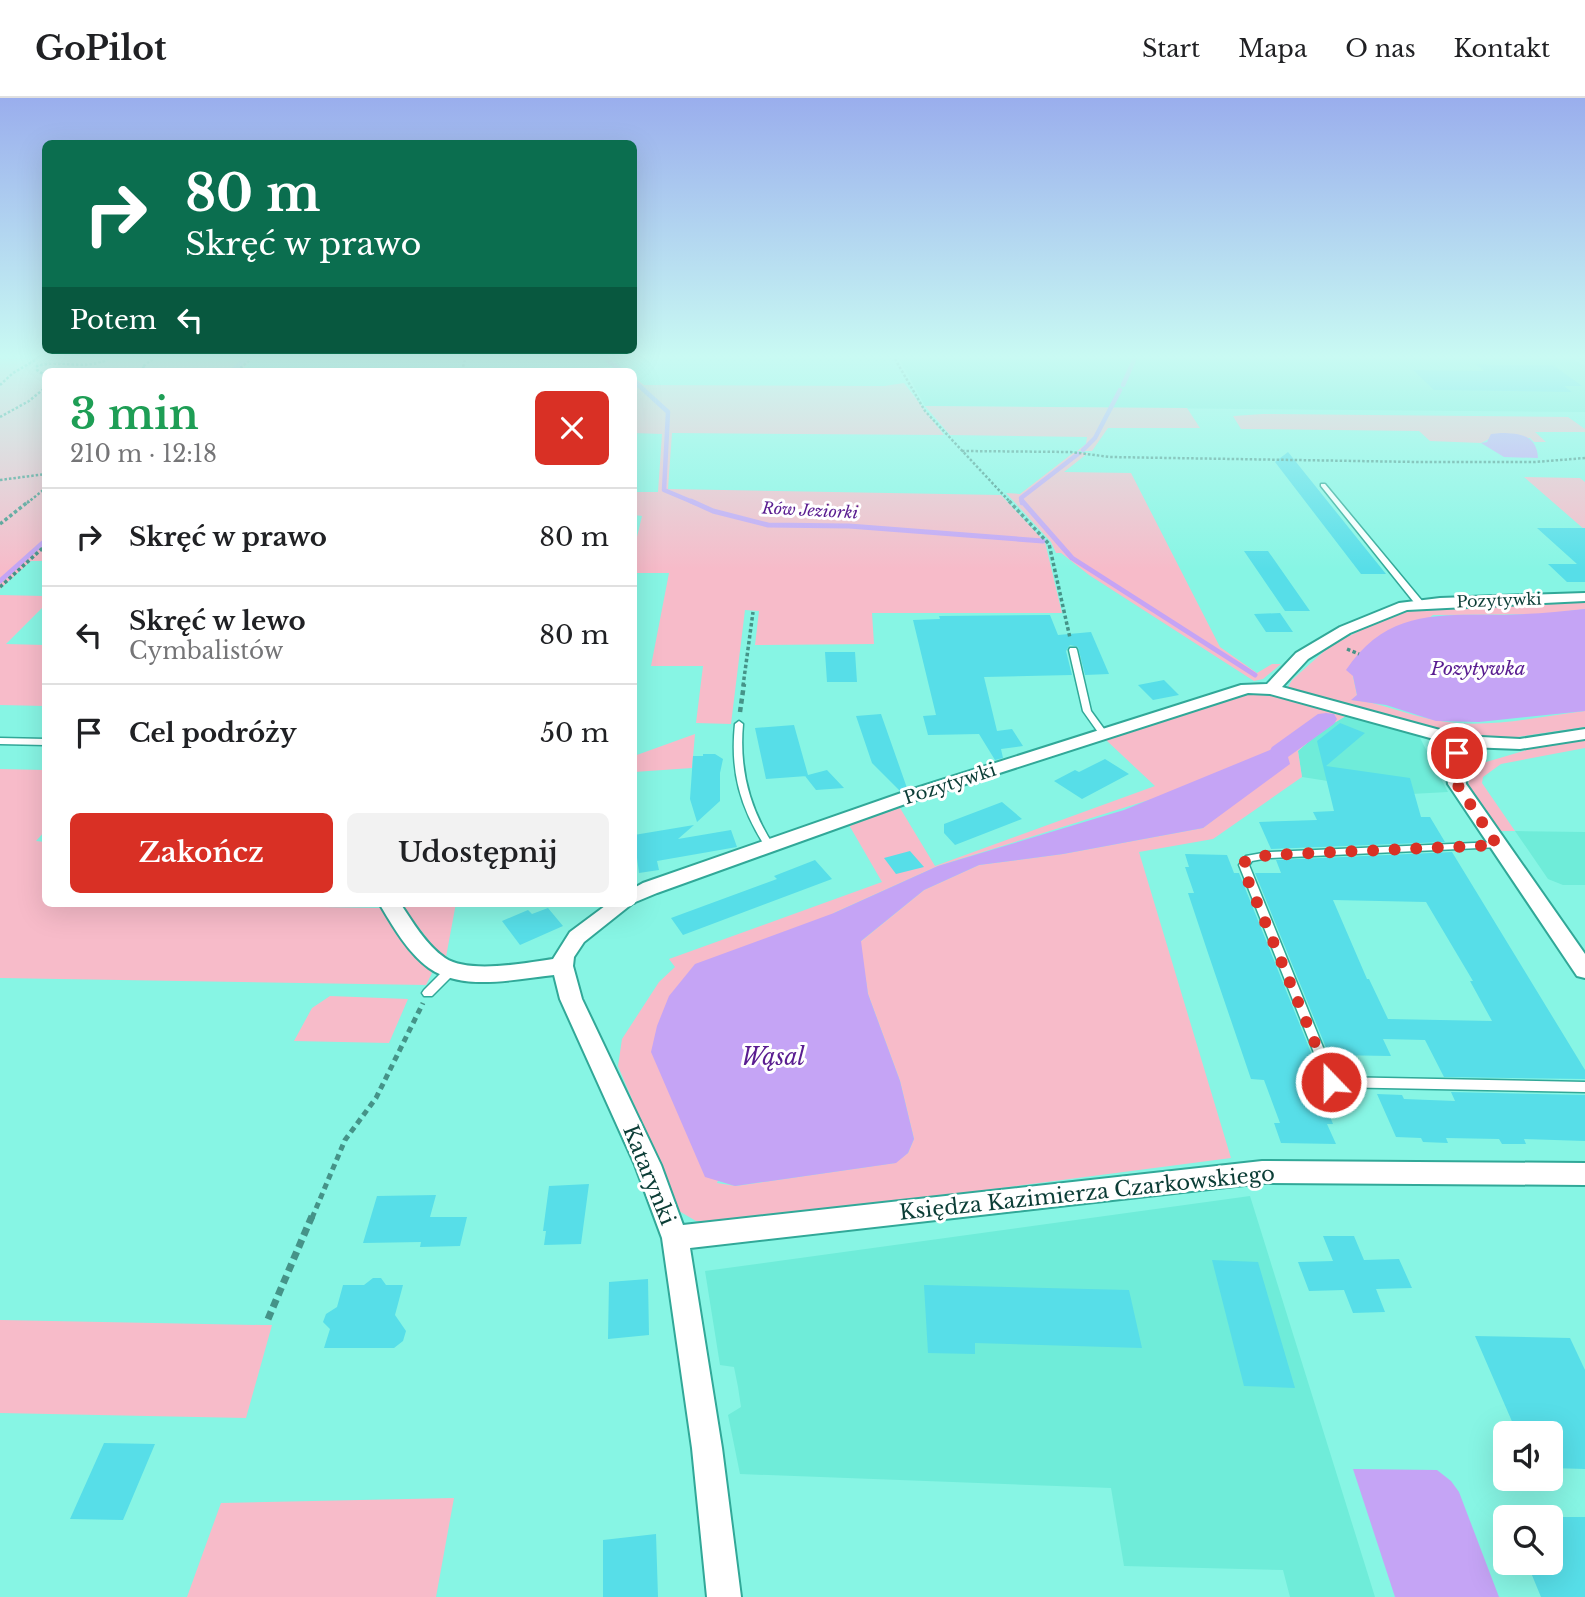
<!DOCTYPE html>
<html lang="pl">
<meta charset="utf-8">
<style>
body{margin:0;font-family:"Libre Baskerville",serif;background:#f2f2f2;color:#202124;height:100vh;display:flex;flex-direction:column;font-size:26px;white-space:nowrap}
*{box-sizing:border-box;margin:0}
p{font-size:23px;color:#757577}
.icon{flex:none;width:38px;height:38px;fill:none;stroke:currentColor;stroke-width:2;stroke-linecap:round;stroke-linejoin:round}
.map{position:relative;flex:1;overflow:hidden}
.side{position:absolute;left:42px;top:270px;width:595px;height:539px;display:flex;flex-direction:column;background:#fff;border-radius:10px;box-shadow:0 7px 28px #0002}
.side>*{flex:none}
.top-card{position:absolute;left:42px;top:42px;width:595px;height:214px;border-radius:10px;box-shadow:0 7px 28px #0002;background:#0b6e4f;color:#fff;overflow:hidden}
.controls{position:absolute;left:1493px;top:1323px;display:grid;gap:14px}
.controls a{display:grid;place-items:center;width:70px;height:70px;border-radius:10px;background:#fff;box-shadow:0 7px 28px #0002;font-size:35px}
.pin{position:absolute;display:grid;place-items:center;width:60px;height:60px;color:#fff;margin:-30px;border:4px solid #fff;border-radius:50%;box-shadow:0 2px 7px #0007}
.me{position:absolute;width:77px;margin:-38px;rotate:338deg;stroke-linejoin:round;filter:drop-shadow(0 0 5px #0008)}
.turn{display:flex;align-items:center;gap:24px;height:147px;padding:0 28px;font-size:32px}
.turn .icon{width:91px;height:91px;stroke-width:2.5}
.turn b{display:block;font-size:49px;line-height:60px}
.then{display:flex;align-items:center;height:66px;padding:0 28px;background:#0003;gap:14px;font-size:26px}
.round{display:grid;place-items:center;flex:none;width:74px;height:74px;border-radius:10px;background:#f2f2f2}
.headline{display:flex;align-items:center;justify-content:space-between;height:119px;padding:0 28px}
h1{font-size:42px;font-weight:600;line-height:52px;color:#1e9e55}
.cta{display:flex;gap:14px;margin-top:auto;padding:14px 28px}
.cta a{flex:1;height:80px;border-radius:10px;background:#d93025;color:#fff;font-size:28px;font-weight:600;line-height:80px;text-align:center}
.cta a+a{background:#f2f2f2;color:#202124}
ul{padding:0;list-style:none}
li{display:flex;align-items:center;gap:21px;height:98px;padding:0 28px;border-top:2px solid #e0e0e0}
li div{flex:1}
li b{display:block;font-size:26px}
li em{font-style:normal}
header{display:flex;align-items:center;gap:42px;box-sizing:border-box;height:98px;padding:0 35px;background:#fff;border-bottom:2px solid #e0e0e0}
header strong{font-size:33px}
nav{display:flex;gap:38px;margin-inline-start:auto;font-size:24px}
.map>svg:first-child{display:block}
</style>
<header>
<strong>GoPilot</strong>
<nav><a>Start</a><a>Mapa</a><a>O nas</a><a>Kontakt</a></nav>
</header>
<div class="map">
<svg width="1585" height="1499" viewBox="0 0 1585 1499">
<rect width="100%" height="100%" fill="#87f5e4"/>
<path fill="#6fecd9" d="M899 261H1573L1585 268V314L925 308Z
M1346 618 1419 638 1448 694 1411 696 1302 679 1298 653 1322 632Z
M1515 733 1585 734V787H1563L1548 781Z
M1250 1098 1375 1499H1290L1283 1472 1124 1468 1111 1390 740 1376 728 1317 741 1309 738 1289 734 1269 720 1267 705 1173Z"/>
<path fill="#f7bbc9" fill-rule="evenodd" d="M0 261H253L240 273H46L45 463H31L0 491Z
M634 279 644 287 884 288 904 285 944 337 672 335 668 391 1001 397 1045 444 1062 515H872L874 546 755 547 759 513 745 512 731 626 696 625 703 568H651L669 475H634V439H637L642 418 634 417V394H658L662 336 634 335Z
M925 308 1187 310 1200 330H1108L1092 353H1077L1086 346 1087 339 950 337Z
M1263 316 1568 319 1585 331V334H1535L1546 344H1534L1530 340 1489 341 1481 345 1430 343 1419 333 1241 331 1233 318Z
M1073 355H1088L1064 374 1131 375 1220 549 1257 575 1272 566H1281L1263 581 1254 583 1089 477 1061 455H1056L1051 444 1006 395 1020 396Z
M1524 379 1580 380 1585 384V432Z
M0 497 45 498V507L6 546 45 547V608L0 607Z
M1585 501V511L1546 516 1433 517 1353 578 1357 597 1352 602C1381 604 1406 617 1435 622 1483 632 1537 619 1585 613V629L1497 642 1458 637 1295 595 1288 589 1292 582 1331 547 1399 513 1433 507Z
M1250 595 1279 599 1346 618 1322 632 1298 653 1302 679 1213 741 1139 754 1231 1060 986 1092V1095L705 1123H696L679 1113 618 968 622 941 659 884 675 869 669 861 882 784 849 727 900 710 935 768 1155 688 1106 642ZM1168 696 1235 705 1203 730 1063 756 979 767 924 792 860 844 868 896 900 983 914 1041 908 1055 895 1065 736 1088 717 1085 834 815 938 768Z
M695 636 692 670 634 674V658Z
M1585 641V650L1501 666 1483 679 1482 685 1515 733H1498L1468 687 1471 674 1476 667 1540 648Z
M0 671 45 672V733L36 743 45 744 46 805 382 810 432 875 426 887 0 880Z
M400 805H456L446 859 436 852Z
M330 898 408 901 389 945 294 943 312 910Z
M0 1222 262 1227H272L246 1320 0 1315Z
M454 1400 436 1499H187L221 1405Z"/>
<path fill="#c5a4f5" d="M1501 335C1521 335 1537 338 1538 360L1504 359 1481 345 1487 344 1491 336Z
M1585 511V613L1479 624 1436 623 1386 607 1351 602 1357 597 1353 578 1346 572C1387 511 1440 517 1504 517 1532 516 1558 514 1585 511Z
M1270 652 1288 659 1290 666 1203 730 1063 756 979 767 924 792 861 843 868 896 900 983 914 1041 908 1055 896 1065 735 1088 705 1079 651 954 657 928 669 898 695 866 834 815 938 768 1124 712Z
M1353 1371 1437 1372 1451 1383 1459 1394 1499 1499H1395Z"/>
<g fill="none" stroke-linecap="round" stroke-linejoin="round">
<path stroke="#c5a4f5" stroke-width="4.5" d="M606 261 622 273
M232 273 246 261
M634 283 668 314 664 392 695 405
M1123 287 1134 262
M1083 352 1095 340 1120 292
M1022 405 1021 400 1078 356"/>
<path stroke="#c5a4f5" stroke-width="5" d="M691 403 713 413 768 427 849 428 1043 443
M1022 403 1072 460 1255 577
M0 483 46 442"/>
<path fill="#c5a4f5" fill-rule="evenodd" d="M1326 615 1334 616 1337 621 1334 626 1288 659H1272L1269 654 1272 649 1318 616Z"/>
</g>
<path fill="#57dee8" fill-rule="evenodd" d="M1476 266 1553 267 1582 288H1564L1572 294 1434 292 1413 272 1484 273Z
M1288 354 1357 440 1386 476H1361L1275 364Z
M1537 430H1585V484H1567L1548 466H1577Z
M1244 453H1268L1310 513H1285Z
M1280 515 1293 534H1266L1254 516Z
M1050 517 1058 537 1091 534 1109 576 1085 577 1078 549 1070 547 1066 553 1072 577 984 579 997 633 1012 631 1023 648 1001 651 1003 660 995 662 979 636 928 637 923 618 936 617 913 522 940 521 939 518Z
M825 554H855L857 584H827Z
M1164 582 1179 597 1153 602 1138 587Z
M881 616 907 690 900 693 872 665 856 618Z
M1340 625 1365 635 1326 668 1410 680 1421 719H1430L1445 744 1271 751 1259 724 1317 722 1313 714 1334 713 1317 643Z
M794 627 808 677 827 672 844 690 816 692 805 678H807L766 681 755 630Z
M703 656H715L723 661 720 675V703L697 724 690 701 693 658H703Z
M1105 661 1129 676 1082 701 1054 683 1075 672 1079 674Z
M1002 704 1022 721 955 747 944 735V726Z
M694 727 678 741 731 732 737 749 657 763 659 772 639 775 634 737Z
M910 753 924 769 896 776 884 760Z
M1452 754 1585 972V981L1444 979 1425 942 1383 941 1391 958 1329 957 1255 775H1281L1276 762ZM1333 802 1426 804 1473 883H1470L1492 923 1388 921 1369 881H1367Z
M1185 756 1227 757 1234 775H1239L1312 957H1309L1312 965H1308L1333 1026H1327L1336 1046 1281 1045 1274 1025H1280L1264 982 1251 981 1209 858 1188 795H1194L1185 769H1189Z
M815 762 832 781 683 837 671 820 777 781 774 778Z
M548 810 563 828 520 847 502 823 528 812 532 816Z
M1451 994 1585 997V1043L1524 1041 1526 1046H1502L1499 1041 1446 1040 1448 1045 1423 1044 1421 1040 1396 1039 1377 996 1402 997 1404 1001 1455 1003Z
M589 1086 581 1146 544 1147 546 1133H543L549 1088Z
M436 1097 430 1119H467L460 1148 420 1149 421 1144 363 1145 377 1098Z
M1323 1138H1354L1364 1162 1399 1161 1412 1190 1376 1191 1385 1214 1353 1215 1344 1192 1309 1193 1298 1164 1333 1163Z
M1212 1162 1258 1164 1295 1290 1244 1288Z
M373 1180H381L386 1187H403L395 1217 406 1233 403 1243 394 1250H324L330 1231 323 1224 326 1216 337 1209 343 1187H364Z
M648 1181 649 1237 608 1241 609 1184Z
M924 1187 1129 1192 1142 1250 975 1245V1256L928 1255Z
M1475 1238 1570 1240 1585 1272V1371L1550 1370V1335H1517Z
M104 1345 155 1346 123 1422 70 1421Z
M1550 1419H1585V1499H1541L1527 1465H1550Z
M656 1436 658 1499H603V1442Z"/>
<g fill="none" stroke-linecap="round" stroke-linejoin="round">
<defs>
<path id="lane" d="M1321 386H1325L1423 504V508H1417L1321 388Z
M1070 550H1076L1077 552 1091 613 1107 635 1106 637H1100L1083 613 1069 552Z
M739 623 743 626C739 671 749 710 774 748L769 751 766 750C740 709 730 674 735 626Z
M0 640 46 641V647L0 646Z
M1497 744 1500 745 1502 747 1500 749 1268 760 1252 763 1249 767 1335 979 1585 984V994L1331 989 1327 987 1239 767 1246 758 1268 754Z
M452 867 456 868 457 871 456 874 432 898H424L422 895 424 892 448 868Z"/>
<path id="street" d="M1585 495V503L1407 512 1350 535 1308 561 1282 589 1462 638 1520 641 1585 631V641L1520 651 1468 649 1464 668 1466 686 1585 856V880L1577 878 1448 686 1446 668 1452 646 1270 596 1248 595 919 701 657 795 633 805 584 844 574 859 573 868 582 901 661 1067 683 1127 1262 1063 1585 1065V1087L1262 1085 690 1150 722 1350 741 1499H707L692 1350 662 1140 635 1067 560 901 554 877C516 881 463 894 429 870 408 855 392 827 379 805H400C412 823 426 847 445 860 469 876 525 865 553 861L570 834 609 805H634V790L643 785 907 693 1241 587 1267 586 1296 555 1340 529 1399 505 1440 500Z"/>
</defs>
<use href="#lane" stroke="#31a898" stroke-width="3"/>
<use href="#street" stroke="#31a898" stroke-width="4"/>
<path stroke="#459388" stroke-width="2.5" stroke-dasharray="2.5 2" stroke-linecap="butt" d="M895 261 925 313 1011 405
M148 273 142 269 153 261
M237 273 251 261
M462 273 465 261
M46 278 37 272V268C60 261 86 273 108 261
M0 287 13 275 37 261
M0 319 29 303 46 289
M962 353 1071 354 1110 359 1418 364H1535L1585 360
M0 382 46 376
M27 405 46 390"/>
<path stroke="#459388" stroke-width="3.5" stroke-dasharray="3.5 2.5" stroke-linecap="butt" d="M1009 403 1049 446 1070 540
M0 426 29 403
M0 489 46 447
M1347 551 1359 556
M743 588 753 514"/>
<path stroke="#459388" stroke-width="4.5" stroke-dasharray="5 3.5" stroke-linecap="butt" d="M740 614 744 586"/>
<path stroke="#459388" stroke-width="5" stroke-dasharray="6 4.5" stroke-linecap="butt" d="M312 1120 345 1042 376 1000 423 905"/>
<path stroke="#459388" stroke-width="7" stroke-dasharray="8 5" stroke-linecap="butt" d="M268 1221 312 1118"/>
<use href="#lane" fill="#fff" fill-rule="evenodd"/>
<use href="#street" fill="#fff" fill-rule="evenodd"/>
</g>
<linearGradient id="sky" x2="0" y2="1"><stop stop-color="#9aaeed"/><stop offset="0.55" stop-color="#c9faf3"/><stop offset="1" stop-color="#c9faf3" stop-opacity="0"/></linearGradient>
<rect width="1585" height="471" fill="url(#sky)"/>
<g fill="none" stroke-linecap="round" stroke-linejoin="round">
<path stroke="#d93025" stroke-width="12" stroke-dasharray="0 21.6" d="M1331 984 1244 773 1245 763 1268 757 1497 747 1457 686 1454 676 1457 655"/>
</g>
<g text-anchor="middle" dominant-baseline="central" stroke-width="6" stroke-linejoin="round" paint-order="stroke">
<g font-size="16" font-style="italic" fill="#591c90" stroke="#fff">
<text transform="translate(810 412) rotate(3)">Rów Jeziorki</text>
</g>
<g font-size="16" fill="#0b3d36" stroke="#fff">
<text transform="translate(1499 502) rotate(-2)">Pozytywki</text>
</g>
<g font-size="18" fill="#0b3d36" stroke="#fff">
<text transform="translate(950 686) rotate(-18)">Pozytywki</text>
</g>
<g font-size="19" font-style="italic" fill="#591c90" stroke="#fff">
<text x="1478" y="570">Pozytywka</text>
</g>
<g font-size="21" fill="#0b3d36" stroke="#fff">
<text transform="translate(649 1077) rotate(68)">Katarynki</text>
<text transform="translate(1087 1095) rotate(-6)">Księdza Kazimierza Czarkowskiego</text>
</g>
<g font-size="23" font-style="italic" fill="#591c90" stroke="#fff">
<text x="773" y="959">Wąsal</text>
</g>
</g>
</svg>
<div class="controls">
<a><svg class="icon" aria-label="sound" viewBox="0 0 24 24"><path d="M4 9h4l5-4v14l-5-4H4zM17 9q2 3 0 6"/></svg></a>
<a><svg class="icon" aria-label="search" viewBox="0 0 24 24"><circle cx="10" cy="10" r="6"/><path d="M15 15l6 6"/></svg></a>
</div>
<div class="pin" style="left:1457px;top:655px;background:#d93025"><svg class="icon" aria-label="arrive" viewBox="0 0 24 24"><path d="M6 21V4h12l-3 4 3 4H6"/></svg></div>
<svg class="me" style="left:1331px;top:984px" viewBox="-20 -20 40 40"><circle r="17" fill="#d93025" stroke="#fff" stroke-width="3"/><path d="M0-11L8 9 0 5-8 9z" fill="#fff"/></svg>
<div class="top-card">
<div class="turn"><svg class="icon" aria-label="right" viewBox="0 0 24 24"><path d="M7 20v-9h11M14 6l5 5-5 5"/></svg><div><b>80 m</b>Skręć w prawo</div></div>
<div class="then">Potem<svg class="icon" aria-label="left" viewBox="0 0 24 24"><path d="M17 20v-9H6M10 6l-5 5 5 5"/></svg></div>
</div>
<section class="side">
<div class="headline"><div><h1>3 min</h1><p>210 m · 12:18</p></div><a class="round" style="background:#d93025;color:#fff"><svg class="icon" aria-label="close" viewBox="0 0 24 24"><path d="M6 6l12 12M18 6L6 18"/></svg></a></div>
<ul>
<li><svg class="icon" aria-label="right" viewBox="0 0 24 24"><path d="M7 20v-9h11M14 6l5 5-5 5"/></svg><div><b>Skręć w prawo</b></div><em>80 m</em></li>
<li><svg class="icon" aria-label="left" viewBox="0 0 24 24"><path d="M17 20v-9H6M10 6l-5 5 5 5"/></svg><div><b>Skręć w lewo</b><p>Cymbalistów</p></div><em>80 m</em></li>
<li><svg class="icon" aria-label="arrive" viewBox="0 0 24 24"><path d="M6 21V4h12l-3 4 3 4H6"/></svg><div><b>Cel podróży</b></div><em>50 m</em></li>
</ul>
<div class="cta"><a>Zakończ</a><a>Udostępnij</a></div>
</section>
</div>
